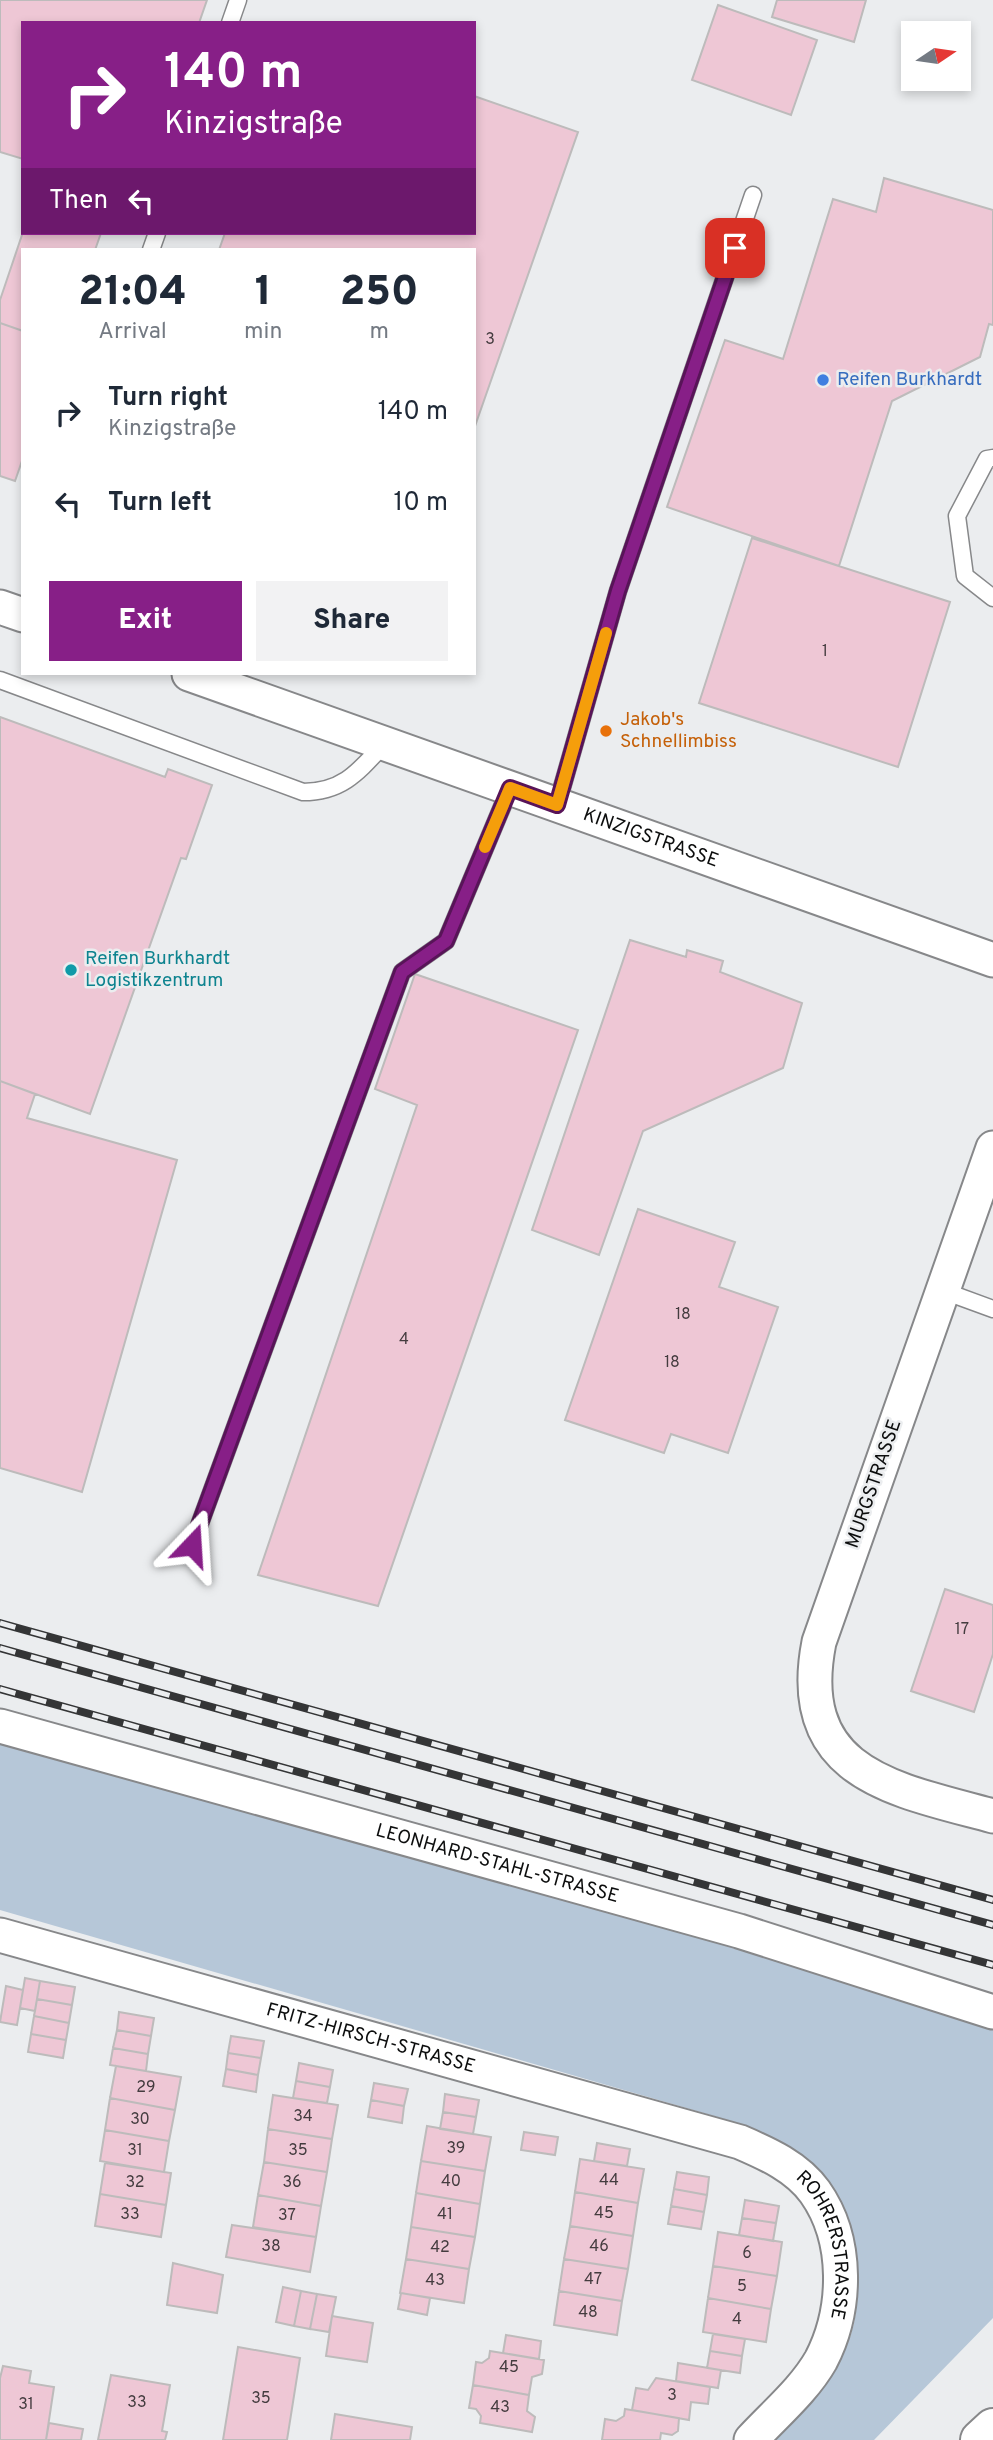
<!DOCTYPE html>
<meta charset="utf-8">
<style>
body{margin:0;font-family:Overpass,sans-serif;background:#f2f2f3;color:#1f2937;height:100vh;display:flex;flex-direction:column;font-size:26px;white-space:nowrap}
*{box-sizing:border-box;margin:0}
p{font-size:23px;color:#747a83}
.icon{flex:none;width:38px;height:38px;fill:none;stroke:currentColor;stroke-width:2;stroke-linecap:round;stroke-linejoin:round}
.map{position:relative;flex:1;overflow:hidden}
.panel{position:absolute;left:21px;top:248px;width:455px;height:427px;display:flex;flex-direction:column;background:#fff;border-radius:0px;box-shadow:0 4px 10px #0003}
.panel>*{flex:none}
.hud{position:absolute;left:21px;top:21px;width:455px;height:214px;border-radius:0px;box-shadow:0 4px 10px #0003;background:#871f87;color:#fff;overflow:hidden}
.needle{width:46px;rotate:77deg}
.tools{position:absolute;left:901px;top:21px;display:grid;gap:14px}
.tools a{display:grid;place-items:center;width:70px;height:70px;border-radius:0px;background:#fff;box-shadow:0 4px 10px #0003;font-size:35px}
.pin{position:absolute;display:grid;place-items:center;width:60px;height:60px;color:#fff;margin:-30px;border-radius:14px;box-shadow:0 4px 10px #0006}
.me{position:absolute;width:77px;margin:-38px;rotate:20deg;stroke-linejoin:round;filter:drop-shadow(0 0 5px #0008)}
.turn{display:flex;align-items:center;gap:24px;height:147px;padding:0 28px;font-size:32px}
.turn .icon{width:91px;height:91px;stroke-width:2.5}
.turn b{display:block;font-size:49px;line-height:60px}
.then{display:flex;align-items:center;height:66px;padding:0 28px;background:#0003;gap:14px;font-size:26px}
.eta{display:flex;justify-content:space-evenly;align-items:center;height:119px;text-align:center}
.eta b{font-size:42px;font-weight:800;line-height:49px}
.primary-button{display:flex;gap:14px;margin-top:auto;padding:14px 28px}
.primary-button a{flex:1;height:80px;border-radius:0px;background:#871f87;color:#fff;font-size:28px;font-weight:800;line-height:80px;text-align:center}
.primary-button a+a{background:#f2f2f3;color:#1f2937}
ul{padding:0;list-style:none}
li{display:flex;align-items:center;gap:21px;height:91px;padding:0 28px}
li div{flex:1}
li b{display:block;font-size:26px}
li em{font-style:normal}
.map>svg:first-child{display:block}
</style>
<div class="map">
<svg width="993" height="2440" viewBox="0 0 993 2440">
<rect width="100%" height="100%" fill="#ebedef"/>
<path fill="#b6c7d8" d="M0 1737 957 2010 993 2025V2318L874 2440H774C801 2411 828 2382 846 2347 868 2302 858 2215 825 2178 803 2153 775 2139 745 2125L0 1910Z"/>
<path fill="#eec7d5" stroke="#bdbbbb" stroke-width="2" d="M0 0H207L199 23H23V159L0 152Z
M777 0H866L854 42 772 17Z
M718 5 817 40 791 115 692 80Z
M474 96 578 132 474 429V250H219L225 233H474Z
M884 178 993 210V325L989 324 980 357 892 401 839 566 667 507 725 340 783 359 833 199 876 212Z
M23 232 101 233 95 250H23V331L0 323V300Z
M0 323 23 331V458L15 481 0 476Z
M752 538 950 602 898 767 699 703Z
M0 717 165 777 168 769 212 785 186 859 181 858 90 1114 0 1081Z
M630 940 686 957 687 950 723 961 720 972 802 1003 783 1068 643 1131 599 1255 532 1230Z
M415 974 578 1030 378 1606 258 1575 417 1105 375 1089Z
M0 1081 35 1094 27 1118 177 1160 82 1492 0 1468Z
M638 1209 735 1242 719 1287 778 1307 728 1453 671 1434 664 1453 565 1420Z
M945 1589 993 1605V1654L974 1712 911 1691Z
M25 1978 40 1981 35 2011 20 2008Z
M40 1981 75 1987 72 2005 37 1999Z
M6 1986 23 1990 17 2025 0 2022Z
M37 1999 72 2005 69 2023 34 2016Z
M119 2012 154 2018 151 2036 117 2030Z
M34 2016 69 2023 66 2040 31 2034Z
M117 2030 151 2036 148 2054 113 2048Z
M31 2034 66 2040 63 2058 28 2052Z
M231 2036 264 2041 261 2058 228 2053Z
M113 2048 148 2054 146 2071 110 2065Z
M228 2053 261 2058 258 2075 226 2069Z
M299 2063 333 2070 330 2087 296 2081Z
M116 2066 181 2077 175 2110 110 2098Z
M226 2069 258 2075 256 2092 223 2086Z
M296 2081 330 2087 327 2103 293 2098Z
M374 2083 408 2089 404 2106 371 2100Z
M445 2094 479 2100 476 2117 443 2112Z
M273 2095 338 2105 332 2139 268 2129Z
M110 2098 175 2110 169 2141 105 2130Z
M371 2100 404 2106 402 2123 368 2117Z
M443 2112 476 2117 473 2134 440 2129Z
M427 2126 491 2137 485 2171 421 2161Z
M268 2129 332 2139 327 2172 264 2162Z
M105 2130 169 2141 164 2172 100 2161Z
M524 2132 558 2137 555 2155 521 2150Z
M597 2143 630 2149 627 2166 594 2161Z
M580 2159 644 2169 638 2203 575 2192Z
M421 2161 485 2171 480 2204 416 2193Z
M264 2162 327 2172 321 2206 258 2195Z
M105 2163 171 2173 166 2205 100 2194Z
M677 2172 709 2177 707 2195 674 2189Z
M674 2189 707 2195 704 2212 671 2206Z
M575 2192 638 2203 633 2236 570 2226Z
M416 2193 480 2204 475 2237 411 2227Z
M100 2194 166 2205 161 2237 95 2226Z
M258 2195 321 2206 316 2237 253 2227Z
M745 2200 779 2206 776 2223 742 2218Z
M671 2206 704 2212 701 2229 668 2224Z
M742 2218 776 2223 773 2241 739 2235Z
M232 2225 316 2237 310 2272 226 2257Z
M570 2226 633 2236 628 2269 564 2259Z
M411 2227 475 2237 469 2269 406 2259Z
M718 2232 782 2242 777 2276 713 2266Z
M406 2259 469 2269 464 2303 400 2293Z
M564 2259 628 2269 622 2301 559 2291Z
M173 2263 223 2275 217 2313 167 2305Z
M713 2266 777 2276 771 2309 708 2298Z
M283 2287 301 2291 294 2326 276 2322Z
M301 2291 317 2294 310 2329 294 2326Z
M559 2291 622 2301 617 2335 554 2325Z
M401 2293 430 2298 427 2315 398 2309Z
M317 2294 336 2297 329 2332 310 2329Z
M708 2298 771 2309 766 2342 703 2332Z
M332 2316 373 2323 367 2362 326 2356Z
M713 2334 745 2339 742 2356 710 2351Z
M506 2335 541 2341 539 2359 503 2353Z
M238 2347 300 2358 287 2440H223Z
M490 2351 544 2360 542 2374 532 2377 529 2395 473 2385 476 2362 482 2363 489 2358Z
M710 2351 742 2356 740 2373 707 2368Z
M678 2363 721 2370 718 2388 676 2381Z
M3 2366 31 2371 29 2383 54 2387 46 2440H0V2378Z
M111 2375 170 2385 162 2431 167 2432 165 2440H98Z
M656 2378 710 2387 708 2404 691 2402 689 2420 632 2410 636 2388 648 2390Z
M473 2385 529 2395 527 2411 535 2417 532 2432 480 2423 481 2416 476 2409 469 2408Z
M625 2409 679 2418 678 2431 672 2435 661 2433 660 2440H602L605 2419 616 2421 624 2416Z
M335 2414 412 2427 410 2440H331Z
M49 2423 83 2429 81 2440H46Z"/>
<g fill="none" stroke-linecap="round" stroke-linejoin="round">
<defs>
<path id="service" d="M230 23 238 0
M151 250 157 233
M993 458 987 459 957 516 965 576 993 598
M0 680 303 792C343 792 359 771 385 743
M557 805 618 591 753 195
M941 1290 993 1309
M192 1545 402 972 446 941 510 788"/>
<g id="minor">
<path d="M0 607 23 615"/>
<path id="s1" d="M189 674 993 960"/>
<path d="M993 1148 819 1642C793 1774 893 1789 993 1816"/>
<path id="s2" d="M0 1726 739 1931 993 2012"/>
<path id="s3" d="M0 1935 740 2142C768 2154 797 2167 815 2192 849 2240 847 2310 821 2360 804 2390 774 2415 751 2440"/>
</g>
<path id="tertiary" d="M980 2440 993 2428"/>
</defs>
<use href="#service" stroke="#87888a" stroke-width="19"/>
<use href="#minor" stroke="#87888a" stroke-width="37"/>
<use href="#tertiary" stroke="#87888a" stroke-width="42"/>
<use href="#service" stroke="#fff" stroke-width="16"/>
<use href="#minor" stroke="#fff" stroke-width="33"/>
<use href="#tertiary" stroke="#fff" stroke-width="38"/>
<defs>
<path id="rail" d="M0 1623 993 1900
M0 1648 993 1925
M0 1689 993 1965"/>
</defs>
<use href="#rail" stroke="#343536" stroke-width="8"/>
<use href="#rail" stroke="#ebedef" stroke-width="5" stroke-dasharray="16" stroke-linecap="butt"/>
</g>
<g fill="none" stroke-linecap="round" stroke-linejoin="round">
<defs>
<path id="route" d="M192 1545 402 972 446 941 510 788 557 805 618 591 735 248"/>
</defs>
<use href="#route" stroke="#581458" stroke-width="18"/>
<use href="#route" stroke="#871f87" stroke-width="12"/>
<path stroke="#f59e0b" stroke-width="12" d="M485 847 510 788 557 805 606 633"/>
</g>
<circle fill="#3f7fe0" stroke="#ebedef" stroke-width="2.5" cx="823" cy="380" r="7"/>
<circle fill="#e8710a" stroke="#ebedef" stroke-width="2.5" cx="606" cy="731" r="7"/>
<circle fill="#0f9aa8" stroke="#ebedef" stroke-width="2.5" cx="71" cy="970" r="7"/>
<g text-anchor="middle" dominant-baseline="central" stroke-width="5" stroke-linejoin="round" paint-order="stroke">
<g font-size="16" fill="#443c3f">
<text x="490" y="340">3</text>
<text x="825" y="652">1</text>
<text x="683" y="1315">18</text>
<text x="404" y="1340">4</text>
<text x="672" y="1363">18</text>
<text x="962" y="1630">17</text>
<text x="146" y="2088">29</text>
<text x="303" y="2117">34</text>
<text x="140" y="2120">30</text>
<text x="456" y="2149">39</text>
<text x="135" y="2151">31</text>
<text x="298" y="2151">35</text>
<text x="609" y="2181">44</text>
<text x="451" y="2182">40</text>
<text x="135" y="2183">32</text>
<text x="292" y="2183">36</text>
<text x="604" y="2214">45</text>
<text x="130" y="2215">33</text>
<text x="445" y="2215">41</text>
<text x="287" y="2216">37</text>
<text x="271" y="2247">38</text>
<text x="599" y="2247">46</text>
<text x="440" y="2248">42</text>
<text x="747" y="2254">6</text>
<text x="593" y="2280">47</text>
<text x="435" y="2281">43</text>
<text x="742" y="2287">5</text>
<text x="588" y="2313">48</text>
<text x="737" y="2320">4</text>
<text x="509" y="2368">45</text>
<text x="672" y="2396">3</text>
<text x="261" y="2399">35</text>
<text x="137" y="2403">33</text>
<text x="26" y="2405">31</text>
<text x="500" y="2408">43</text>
</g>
<g font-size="19" fill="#366cbe" stroke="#ebedef" text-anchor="start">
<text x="837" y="380">Reifen Burkhardt</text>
</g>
<g font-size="19" fill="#c56008" stroke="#ebedef" text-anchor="start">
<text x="620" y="720">Jakob's<tspan x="620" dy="22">Schnellimbiss</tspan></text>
</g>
<g font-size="19" fill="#0c0d0d" stroke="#ebedef">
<text stroke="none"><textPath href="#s1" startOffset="490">KINZIGSTRASSE</textPath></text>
<text transform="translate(874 1484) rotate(-71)">MURGSTRASSE</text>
<text stroke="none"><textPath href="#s2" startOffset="516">LEONHARD-STAHL-STRASSE</textPath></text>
<text stroke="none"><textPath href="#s3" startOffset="385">FRITZ-HIRSCH-STRASSE</textPath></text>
<text stroke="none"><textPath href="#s3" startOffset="914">ROHRERSTRASSE</textPath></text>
</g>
<g font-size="19" fill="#0d838f" stroke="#ebedef" text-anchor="start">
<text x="85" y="959">Reifen Burkhardt<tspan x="85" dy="22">Logistikzentrum</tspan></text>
</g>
</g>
</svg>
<div class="tools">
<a><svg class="needle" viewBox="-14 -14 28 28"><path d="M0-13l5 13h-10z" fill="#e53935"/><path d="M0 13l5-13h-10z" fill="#747a83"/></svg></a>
</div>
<div class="pin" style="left:735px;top:248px;background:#d93025"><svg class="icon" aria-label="arrive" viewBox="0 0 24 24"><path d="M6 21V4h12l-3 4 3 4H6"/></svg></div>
<svg class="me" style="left:192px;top:1545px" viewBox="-20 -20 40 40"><path d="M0-17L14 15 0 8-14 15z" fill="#871f87" stroke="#fff" stroke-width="4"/></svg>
<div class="hud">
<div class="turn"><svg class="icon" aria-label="right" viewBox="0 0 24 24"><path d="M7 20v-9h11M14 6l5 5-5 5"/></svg><div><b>140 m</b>Kinzigstraße</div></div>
<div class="then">Then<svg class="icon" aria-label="left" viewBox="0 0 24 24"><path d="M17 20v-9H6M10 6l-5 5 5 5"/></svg></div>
</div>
<section class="panel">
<div class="eta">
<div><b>21:04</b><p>Arrival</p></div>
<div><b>1</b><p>min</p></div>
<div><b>250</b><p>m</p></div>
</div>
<ul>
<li><svg class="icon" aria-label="right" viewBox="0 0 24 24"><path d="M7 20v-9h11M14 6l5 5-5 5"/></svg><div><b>Turn right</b><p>Kinzigstraße</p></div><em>140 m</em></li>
<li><svg class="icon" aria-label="left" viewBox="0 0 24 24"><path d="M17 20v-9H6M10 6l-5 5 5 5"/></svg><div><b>Turn left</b></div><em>10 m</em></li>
</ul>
<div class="primary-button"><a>Exit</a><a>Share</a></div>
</section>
</div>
